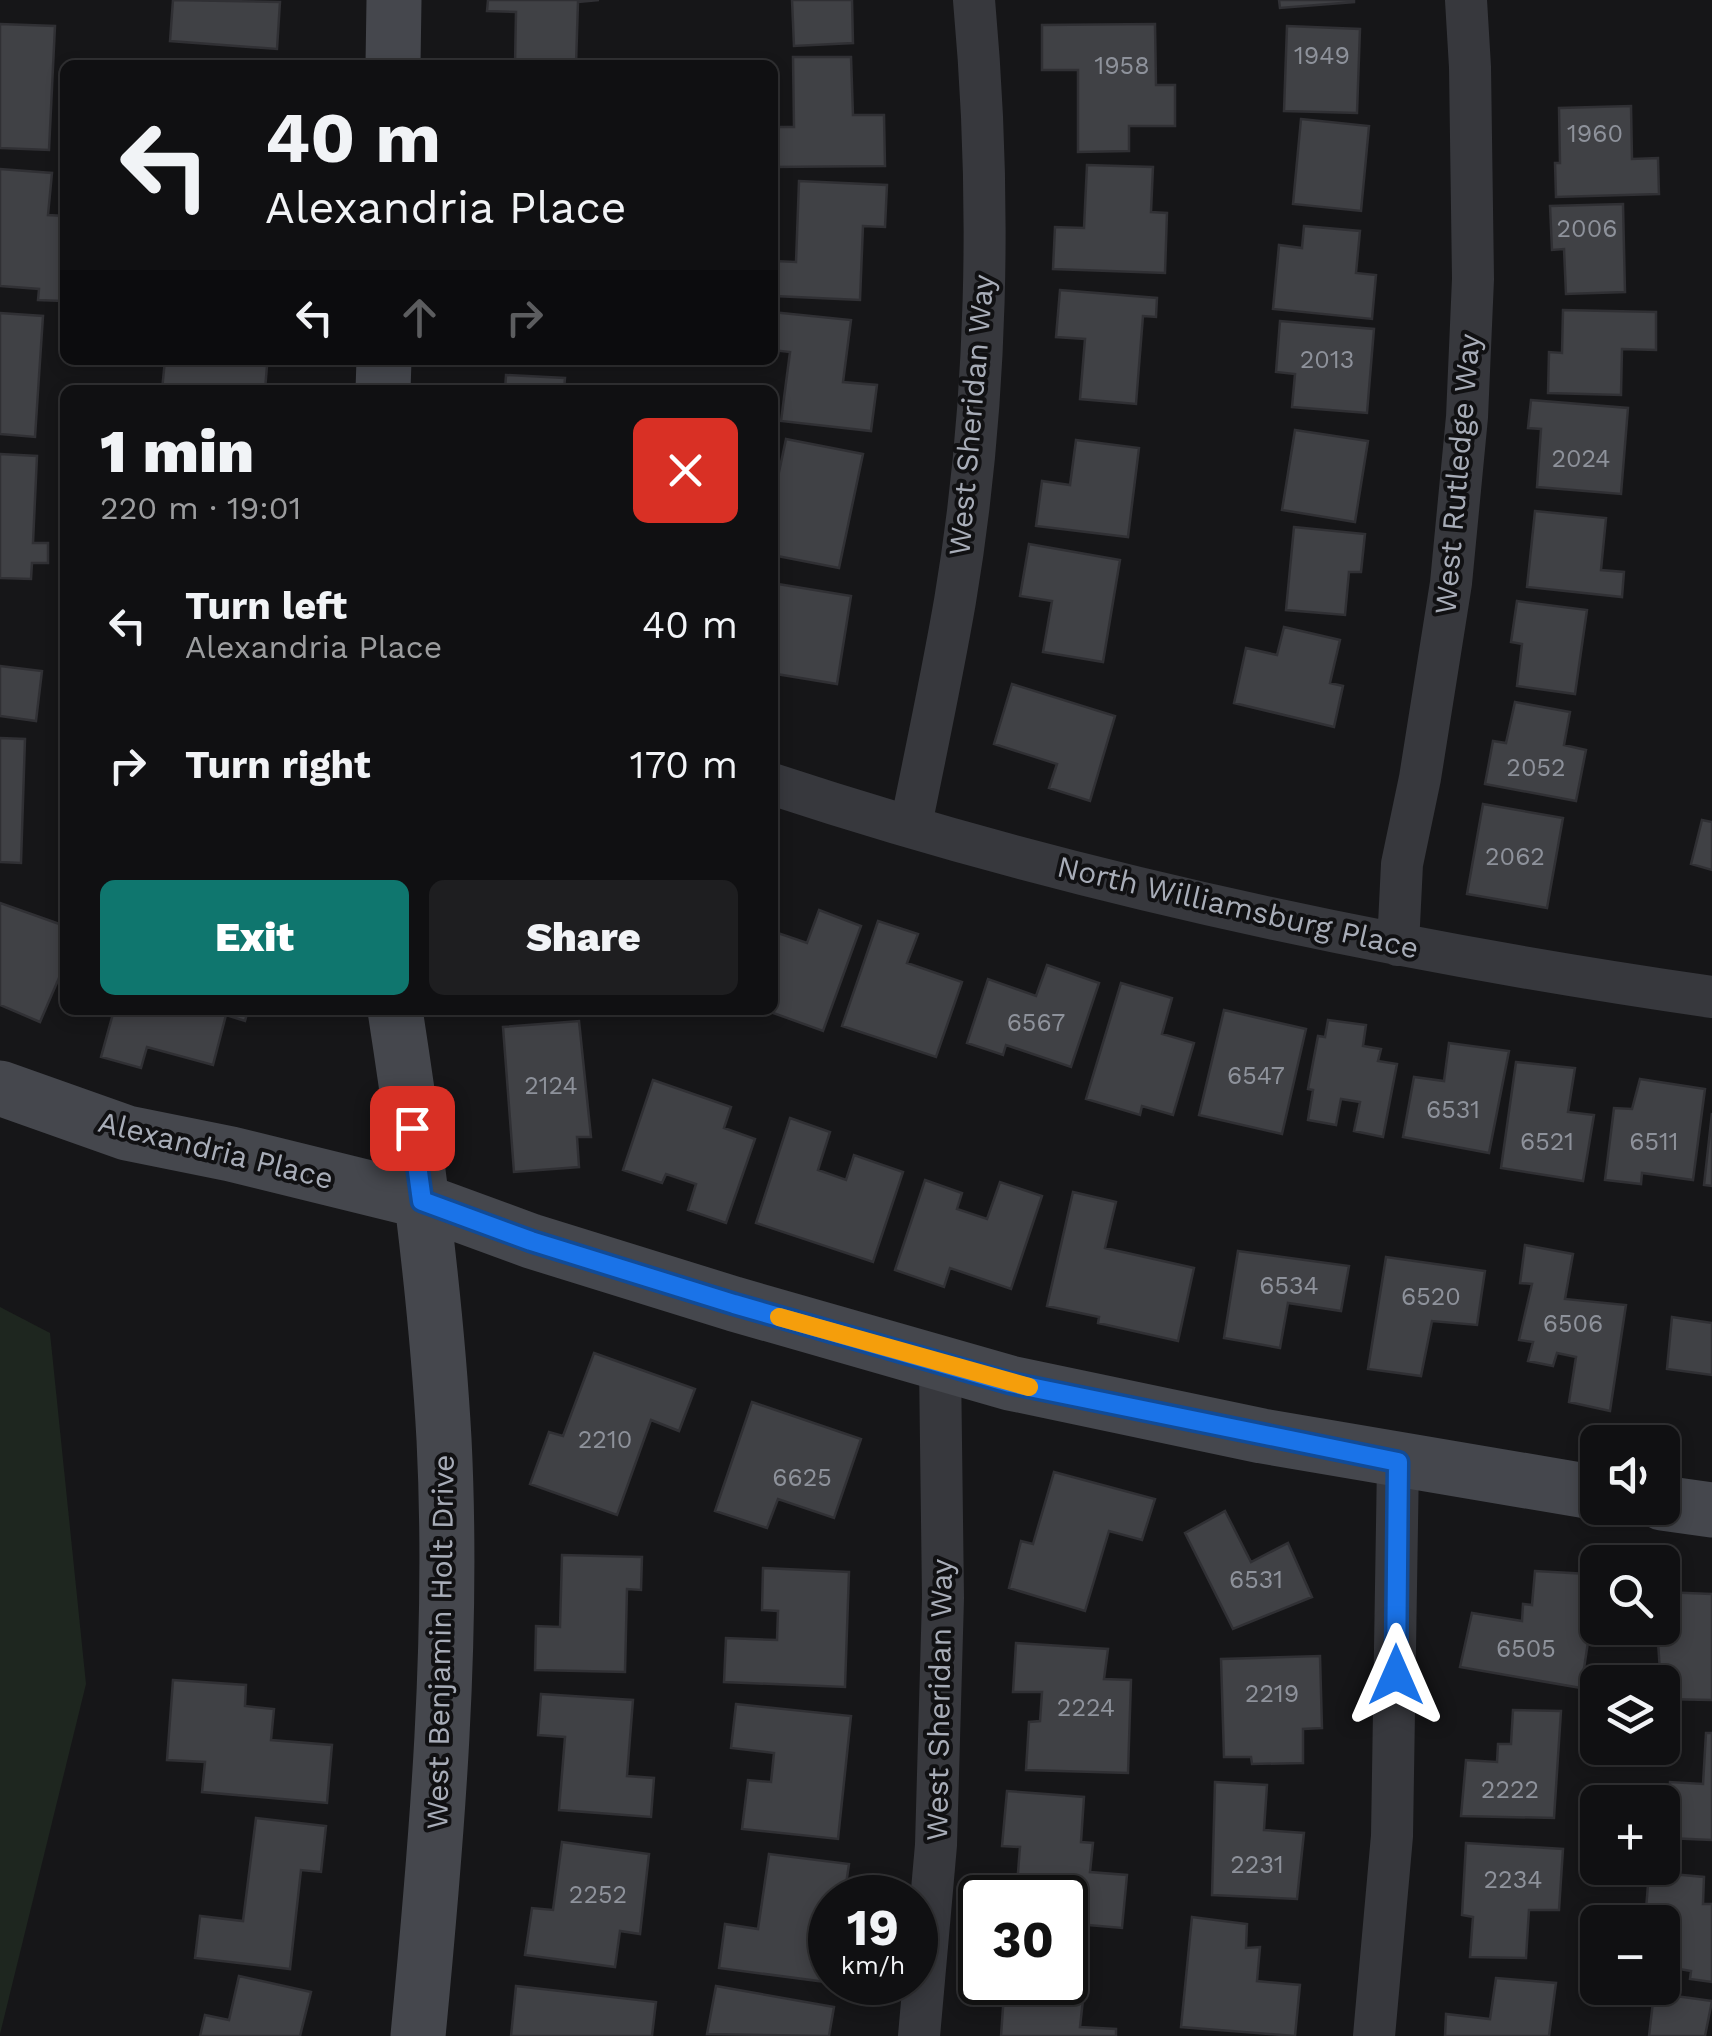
<!DOCTYPE html>
<meta charset="utf-8">
<style>
body{margin:0;font-family:"Work Sans",sans-serif;background:#1e1e20;color:#f1f3f6;height:100vh;display:flex;flex-direction:column;font-size:38px;white-space:nowrap}
*{box-sizing:border-box;margin:0}
p{font-size:32px;color:#9c9d9f}
.icon{flex:none;width:55px;height:55px;fill:none;stroke:currentColor;stroke-width:2;stroke-linecap:round;stroke-linejoin:round}
.map{position:relative;flex:1;overflow:hidden}
.details{position:absolute;left:60px;top:385px;width:718px;height:630px;display:flex;flex-direction:column;background:#101012;border-radius:15px;box-shadow:0 5px 15px #0003,0 0 0 2px #303032}
.details>*{flex:none}
.hud{position:absolute;left:60px;top:60px;width:718px;height:305px;border-radius:15px;box-shadow:0 5px 15px #0003,0 0 0 2px #303032;background:#101012;color:#f1f3f6;overflow:hidden}
.tools{position:absolute;left:1580px;top:1425px;display:grid;gap:20px}
.tools a{display:grid;place-items:center;width:100px;height:100px;border-radius:15px;background:#101012;box-shadow:0 5px 15px #0003,0 0 0 2px #303032;font-size:50px}
.speed{position:absolute;left:808px;top:1875px;display:flex;gap:20px;font-size:50px;font-weight:700;text-align:center}
.speed>*{display:grid;place-content:center;width:130px;height:130px;border-radius:50%;background:#101012;box-shadow:0 5px 15px #0003,0 0 0 2px #303032;line-height:1}
.speed small{font-size:25px;font-weight:400}
.speed .limit{border:5px solid #111;border-radius:15px;background:#fff;color:#111}
.pin{position:absolute;display:grid;place-items:center;width:85px;height:85px;color:#fff;margin:-42px;border-radius:20px;box-shadow:0 5px 15px #0006}
.me{position:absolute;width:110px;margin:-55px;rotate:0deg;stroke-linejoin:round;filter:drop-shadow(0 0 8px #0008)}
.turn{display:flex;align-items:center;gap:35px;height:210px;padding:0 40px;font-size:45px}
.turn .icon{width:130px;height:130px;stroke-width:2.5}
.turn b{display:block;font-size:70px;line-height:85px}
.lanes{display:flex;align-items:center;height:95px;padding:0 40px;background:#0003;justify-content:center;gap:50px;direction:ltr}
.lanes .off{opacity:.35}
.round{display:grid;place-items:center;flex:none;width:105px;height:105px;border-radius:15px;background:#1e1e20}
.summary{display:flex;align-items:center;justify-content:space-between;height:170px;padding:0 40px}
h1{font-size:60px;font-weight:800;line-height:75px}
.primary-button{display:flex;gap:20px;margin-top:auto;padding:20px 40px}
.primary-button a{flex:1;height:115px;border-radius:15px;background:#0f766e;color:#fff;font-size:40px;font-weight:800;line-height:115px;text-align:center}
.primary-button a+a{background:#1e1e20;color:#f1f3f6}
ul{padding:0;list-style:none}
li{display:flex;align-items:center;gap:30px;height:140px;padding:0 40px}
li div{flex:1}
li b{display:block;font-size:38px}
li em{font-style:normal}
.map>svg:first-child{display:block}
</style>
<div class="map">
<svg width="1712" height="2036" viewBox="0 0 1712 2036">
<rect width="100%" height="100%" fill="#161618"/>
<path fill="#1e261f" d="M0 1307 50 1333 86 1684 0 2034Z"/>
<path fill="#404145" stroke="#303034" stroke-width="2.5" d="M173 0 280 2 277 49 170 41Z
M488 0H599L578 2 576 65H515L516 12 487 11Z
M792 0H852L853 43 794 46Z
M1279 0H1354V2L1280 8Z
M0 24 55 26 49 150 0 148Z
M1155 24 1156 85H1175V126H1129V151L1078 152V70H1042V25Z
M1287 26 1360 29 1357 113 1284 111Z
M793 57H851L853 115H884L885 166 773 167 772 127H794Z
M1631 106 1632 159 1658 158 1659 194 1556 197 1555 163H1560L1559 108Z
M1301 119 1369 126 1361 211 1293 204Z
M1087 165 1153 167 1151 212 1167 213 1165 273 1053 269 1055 227 1084 228Z
M0 169 52 173 48 215 65 216 63 301 38 300 39 289 0 286Z
M799 181 887 185 885 227 863 226 860 300 774 296 775 261 796 262Z
M1623 204 1625 292 1566 294 1564 249 1552 250 1550 206Z
M1304 226 1360 231 1356 273 1376 275 1372 319 1273 309 1279 245 1302 248Z
M1060 290 1157 298 1156 317 1143 316 1136 404 1080 399 1085 339 1056 337Z
M1563 310 1656 312V350L1622 349 1621 395 1548 393 1549 352 1562 353Z
M772 312 851 320 843 382 877 385 871 431 781 421 790 352 772 350Z
M0 313 43 316 35 437 0 434Z
M1280 321 1374 329 1367 413 1292 407 1295 374 1276 372Z
M165 360 267 366 265 390H162Z
M506 375 565 378 564 390H505Z
M1531 400 1628 408 1621 494 1537 487 1541 429 1528 428Z
M1295 430 1368 441 1355 522 1282 510Z
M786 439 863 454 839 568 772 555V505Z
M1076 440 1139 448 1128 537 1036 526 1042 481 1070 485Z
M0 454 37 456 33 543H48V563H32L31 579 0 578Z
M1535 511 1606 518 1601 570 1624 572 1622 597 1527 587Z
M1294 527 1365 534 1361 572H1349L1345 615 1286 610Z
M1029 544 1120 560 1103 662 1043 652 1052 601 1020 596Z
M772 583 851 596 837 684 776 674 772 694Z
M1517 601 1587 610 1575 694 1517 686 1522 644 1511 642Z
M1284 627 1340 640 1330 683 1343 686 1334 727 1234 703 1246 648 1277 655Z
M0 666 42 671 36 721 0 716Z
M1012 684 1115 716 1090 801 1049 788 1057 764 994 744Z
M1515 702 1570 712 1564 745 1586 750 1576 801 1485 784 1493 741 1506 743Z
M0 738 25 739 21 863 0 862Z
M1483 804 1563 818 1547 908 1467 894Z
M1702 820 1712 822V870L1691 864Z
M0 903 65 926V964L40 1022 0 1005Z
M819 910 861 926 823 1031 765 1010H772V931L807 943Z
M878 921 918 934 907 963 962 982 936 1057 842 1026Z
M1047 965 1099 983 1071 1067 1006 1045 1003 1055 967 1043 988 979 1036 996Z
M1121 983 1172 998 1162 1034 1194 1043 1173 1115 1142 1106 1140 1115 1086 1099Z
M114 1010H248L245 1021 226 1015 213 1065 147 1047 141 1068 101 1057Z
M1224 1010 1306 1029 1282 1134 1199 1115Z
M1328 1020 1366 1025 1363 1046 1381 1049 1378 1061 1397 1064 1383 1137 1354 1131 1360 1102 1341 1099 1336 1125 1308 1120 1313 1090 1308 1089 1318 1036 1325 1037Z
M579 1021 591 1137H577L579 1167 514 1172 503 1027Z
M1449 1043 1509 1051 1489 1153 1403 1137 1414 1077 1444 1081Z
M1516 1062 1575 1068 1568 1112 1594 1115 1583 1181 1501 1168Z
M1640 1079 1705 1089 1693 1180 1642 1173 1641 1184 1605 1180 1614 1108 1632 1109Z
M653 1080 731 1107 724 1128 755 1139 726 1223 688 1210 696 1184 666 1174 662 1183 623 1170Z
M1712 1113V1186L1704 1185Z
M790 1118 830 1132 818 1170 846 1180 854 1155 903 1172 873 1262 756 1223Z
M925 1180 962 1193 957 1209 987 1219 1000 1182 1042 1196 1011 1289 950 1268 944 1287 895 1270Z
M1073 1192 1116 1202 1105 1248 1194 1268 1178 1341 1098 1323 1099 1317 1047 1306Z
M1525 1245 1573 1254 1565 1299 1626 1305 1610 1411 1569 1402 1576 1357 1557 1353 1553 1366 1528 1361 1533 1342 1519 1340 1532 1284 1520 1283Z
M1238 1251 1349 1266 1341 1311 1288 1303 1280 1348 1224 1338Z
M1386 1257 1485 1271 1477 1325 1432 1321 1421 1376 1368 1369Z
M1672 1317 1712 1323V1375L1667 1369Z
M594 1353 695 1389 679 1431 651 1420 617 1515 530 1484 549 1432 563 1436Z
M752 1402 861 1439 834 1518 778 1499 767 1528 715 1511Z
M1054 1472 1155 1499 1142 1540 1109 1531 1085 1611 1009 1588 1021 1541 1033 1544Z
M1225 1511 1251 1562 1288 1543 1312 1597 1233 1629 1185 1533Z
M562 1555 642 1557 641 1590 627 1589 625 1672 535 1670 536 1626 560 1627Z
M763 1568 849 1572 845 1687 724 1682 726 1638 777 1640 778 1611 762 1610Z
M1535 1571 1588 1574 1580 1627 1590 1629 1581 1688 1460 1667 1472 1613 1522 1621 1523 1604 1532 1605Z
M1662 1592 1712 1594V1700L1662 1699 1657 1628H1662Z
M1016 1643 1108 1649 1104 1679 1131 1680 1128 1773 1026 1770 1029 1722 1040 1721 1042 1692H1013Z
M1320 1656 1322 1728 1303 1729V1763L1252 1764 1251 1757H1224L1221 1659Z
M173 1680 246 1685 245 1706 274 1709 271 1740 332 1745 327 1803 202 1792 205 1762 167 1760Z
M541 1694 633 1700 627 1776 654 1778 651 1817 559 1810 565 1737 538 1735Z
M736 1704 851 1716 838 1839 742 1829 748 1780 771 1782 774 1753 731 1748Z
M1513 1710 1561 1711 1554 1818 1461 1816 1466 1760 1497 1762 1498 1744H1511Z
M1706 1733H1712V1840L1667 1838 1670 1782 1703 1784Z
M1215 1782 1267 1785 1264 1830 1304 1833 1297 1899 1212 1895Z
M1007 1791 1084 1797 1081 1842 1093 1843 1090 1872 1127 1875 1122 1928 1065 1923V1898H1016L1020 1847 1002 1846Z
M256 1818 326 1826 321 1872 301 1870 290 1969 195 1958 200 1916 243 1921Z
M562 1842 649 1854 640 1934 620 1931 615 1967 525 1955 532 1908 553 1910Z
M1466 1843 1563 1849 1559 1910H1529L1526 1958 1470 1957 1473 1917 1462 1915Z
M769 1854 849 1864 844 1898H830V1952L826 1982 719 1968 725 1924 758 1929Z
M1649 1872 1704 1877 1703 1904H1712V1982L1690 1979 1691 1971 1662 1966V1922H1645Z
M1192 1917 1247 1924 1246 1948 1260 1947 1257 1981 1300 1985 1295 2036 1181 2027Z
M1065 1952 1088 1954 1080 2027 1116 2029V2036H1001L1004 1993 994 1992 995 1982H1065Z
M239 1976 311 1992 300 2036H200L205 2015 229 2020Z
M1496 1978 1556 1983 1549 2036H1445L1446 2014 1490 2019Z
M516 1986 656 2002 652 2036H511Z
M716 1986 834 2007 829 2036 707 2034Z
M1654 1993 1712 2001 1705 2036H1649Z"/>
<g fill="none" stroke-linecap="round" stroke-linejoin="round">
<path stroke="#37383d" stroke-width="42" d="M772 784C1078 885 1394 951 1712 997
M911 825C926 751 942 676 955 601 988 405 992 197 974 0
M1398 945 1402 864 1420 778 1451 583 1467 417 1473 279 1470 67 1466 0
M919 2036 936 1845 943 1598 940 1364
M1374 2036 1392 1836 1398 1462"/>
<path stroke="#45474d" stroke-width="55" d="M393 65 394 0
M383 390 384 360
M395 1010C417 1152 436 1295 444 1439 454 1638 437 1838 418 2036
M0 1088 127 1133 231 1154 422 1201 531 1241 734 1304 1010 1383 1262 1436 1598 1493
M1662 1503 1712 1510"/>
</g>
<g fill="none" stroke-linecap="round" stroke-linejoin="round">
<defs>
<path id="route" d="M412 1128 422 1201 531 1241 734 1304 1010 1383 1398 1462 1396 1675"/>
</defs>
<use href="#route" stroke="#114b97" stroke-width="25"/>
<use href="#route" stroke="#1a73e8" stroke-width="18"/>
<path stroke="#f59e0b" stroke-width="18" d="M779 1317 1029 1387"/>
</g>
<g text-anchor="middle" dominant-baseline="central" stroke-width="8" stroke-linejoin="round" paint-order="stroke">
<g font-size="25" fill="#8e929b">
<text x="1322" y="55">1949</text>
<text x="1122" y="65">1958</text>
<text x="1595" y="133">1960</text>
<text x="1587" y="228">2006</text>
<text x="1327" y="359">2013</text>
<text x="1581" y="458">2024</text>
<text x="1536" y="767">2052</text>
<text x="1515" y="856">2062</text>
<text x="1036" y="1022">6567</text>
<text x="1256" y="1075">6547</text>
<text x="551" y="1085">2124</text>
<text x="1453" y="1109">6531</text>
<text x="1547" y="1141">6521</text>
<text x="1654" y="1141">6511</text>
<text x="1289" y="1285">6534</text>
<text x="1431" y="1296">6520</text>
<text x="1573" y="1323">6506</text>
<text x="605" y="1439">2210</text>
<text x="802" y="1477">6625</text>
<text x="1256" y="1579">6531</text>
<text x="1526" y="1648">6505</text>
<text x="1272" y="1693">2219</text>
<text x="1086" y="1707">2224</text>
<text x="1510" y="1789">2222</text>
<text x="1257" y="1864">2231</text>
<text x="1513" y="1879">2234</text>
<text x="598" y="1894">2252</text>
</g>
<g font-size="30" fill="#a8adb8" stroke="#111113">
<text transform="translate(971 415) rotate(-85)">West Sheridan Way</text>
<text transform="translate(1457 474) rotate(-85)">West Rutledge Way</text>
<text transform="translate(1238 907) rotate(13)">North Williamsburg Place</text>
<text transform="translate(216 1150) rotate(14)">Alexandria Place</text>
<text transform="translate(440 1642) rotate(-89)">West Benjamin Holt Drive</text>
<text transform="translate(939 1700) rotate(-89)">West Sheridan Way</text>
</g>
</g>
</svg>
<div class="tools">
<a><svg class="icon" aria-label="sound" viewBox="0 0 24 24"><path d="M4 9h4l5-4v14l-5-4H4zM17 9q2 3 0 6"/></svg></a>
<a><svg class="icon" aria-label="search" viewBox="0 0 24 24"><circle cx="10" cy="10" r="6"/><path d="M15 15l6 6"/></svg></a>
<a><svg class="icon" aria-label="layers" viewBox="0 0 24 24"><path d="M12 4l9 5-9 5-9-5zM3 14l9 5 9-5"/></svg></a>
<a>+</a>
<a>−</a>
</div>
<div class="speed"><div>19<small>km/h</small></div><div class="limit">30</div></div>
<div class="pin" style="left:412px;top:1128px;background:#d93025"><svg class="icon" aria-label="arrive" viewBox="0 0 24 24"><path d="M6 21V4h12l-3 4 3 4H6"/></svg></div>
<svg class="me" style="left:1396px;top:1675px" viewBox="-20 -20 40 40"><path d="M0-17L14 15 0 8-14 15z" fill="#1a73e8" stroke="#fff" stroke-width="4"/></svg>
<div class="hud">
<div class="turn"><svg class="icon" aria-label="left" viewBox="0 0 24 24"><path d="M17 20v-9H6M10 6l-5 5 5 5"/></svg><div><b>40 m</b>Alexandria Place</div></div>
<div class="lanes"><svg class="icon" aria-label="left" viewBox="0 0 24 24"><path d="M17 20v-9H6M10 6l-5 5 5 5"/></svg><svg class="icon off" aria-label="ahead" viewBox="0 0 24 24"><path d="M12 20V5M6 11l6-6 6 6"/></svg><svg class="icon off" aria-label="right" viewBox="0 0 24 24"><path d="M7 20v-9h11M14 6l5 5-5 5"/></svg></div>
</div>
<section class="details">
<div class="summary"><div><h1>1 min</h1><p>220 m · 19:01</p></div><a class="round" style="background:#d93025;color:#fff"><svg class="icon" aria-label="close" viewBox="0 0 24 24"><path d="M6 6l12 12M18 6L6 18"/></svg></a></div>
<ul>
<li><svg class="icon" aria-label="left" viewBox="0 0 24 24"><path d="M17 20v-9H6M10 6l-5 5 5 5"/></svg><div><b>Turn left</b><p>Alexandria Place</p></div><em>40 m</em></li>
<li><svg class="icon" aria-label="right" viewBox="0 0 24 24"><path d="M7 20v-9h11M14 6l5 5-5 5"/></svg><div><b>Turn right</b></div><em>170 m</em></li>
</ul>
<div class="primary-button"><a>Exit</a><a>Share</a></div>
</section>
</div>
